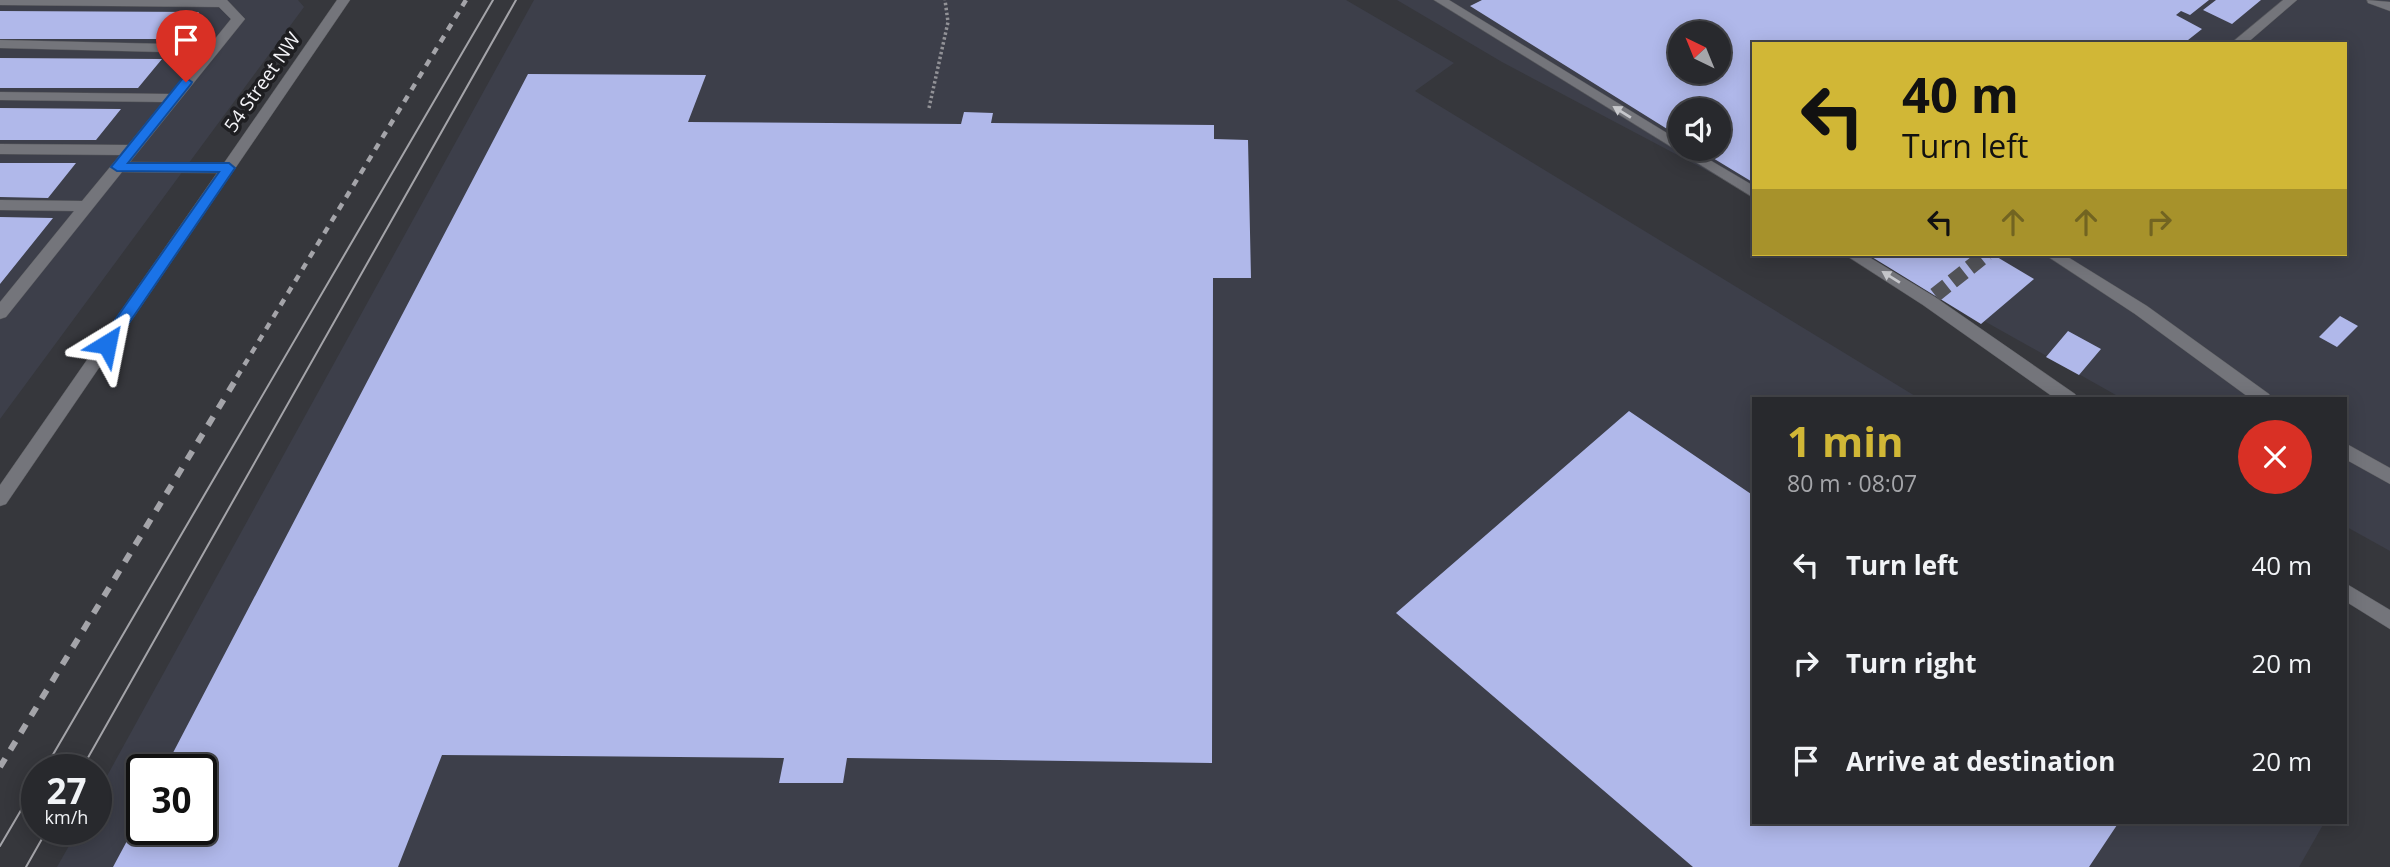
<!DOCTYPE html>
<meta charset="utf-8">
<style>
body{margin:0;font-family:"Open Sans",sans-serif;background:#303135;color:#f1f3f6;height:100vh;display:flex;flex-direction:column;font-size:26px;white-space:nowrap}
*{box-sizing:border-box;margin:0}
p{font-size:23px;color:#a5a6aa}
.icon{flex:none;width:38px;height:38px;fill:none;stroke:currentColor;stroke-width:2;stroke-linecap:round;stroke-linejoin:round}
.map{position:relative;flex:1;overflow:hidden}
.sheet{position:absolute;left:1752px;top:397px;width:595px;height:427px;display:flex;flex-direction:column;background:#28292d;border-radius:0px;box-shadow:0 4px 18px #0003,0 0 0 2px #444549}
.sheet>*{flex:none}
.top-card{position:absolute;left:1752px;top:42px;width:595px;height:214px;border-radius:0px;box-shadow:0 4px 18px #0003,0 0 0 2px #444549;background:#d1b736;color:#111;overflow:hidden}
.needle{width:46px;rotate:317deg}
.tools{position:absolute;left:1668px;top:21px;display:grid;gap:14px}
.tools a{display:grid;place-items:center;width:63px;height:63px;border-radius:50%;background:#28292d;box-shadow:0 4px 18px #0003,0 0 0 2px #444549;font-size:35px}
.speed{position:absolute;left:21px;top:754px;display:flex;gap:14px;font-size:35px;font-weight:700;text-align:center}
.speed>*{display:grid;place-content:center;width:91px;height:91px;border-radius:50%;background:#28292d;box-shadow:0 4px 18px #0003,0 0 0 2px #444549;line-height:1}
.speed small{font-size:18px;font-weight:400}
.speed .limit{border:4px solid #111;border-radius:10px;background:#fff;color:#111}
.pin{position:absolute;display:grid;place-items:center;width:60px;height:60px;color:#fff;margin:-72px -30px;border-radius:50% 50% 50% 0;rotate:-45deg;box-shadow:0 0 7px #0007}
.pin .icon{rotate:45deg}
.me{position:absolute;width:77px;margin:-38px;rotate:35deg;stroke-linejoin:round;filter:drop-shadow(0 0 5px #0008)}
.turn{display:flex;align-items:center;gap:24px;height:147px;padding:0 35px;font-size:32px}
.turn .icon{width:91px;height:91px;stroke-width:2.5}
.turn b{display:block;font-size:49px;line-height:60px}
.lanes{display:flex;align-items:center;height:66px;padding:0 35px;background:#0003;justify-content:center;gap:35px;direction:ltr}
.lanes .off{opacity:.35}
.round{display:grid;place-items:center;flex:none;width:74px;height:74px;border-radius:37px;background:#303135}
.headline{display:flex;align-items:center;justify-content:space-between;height:119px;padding:0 35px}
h1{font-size:42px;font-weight:700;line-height:52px;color:#d1b736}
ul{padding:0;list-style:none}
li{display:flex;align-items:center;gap:21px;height:98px;padding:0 35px}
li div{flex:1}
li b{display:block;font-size:26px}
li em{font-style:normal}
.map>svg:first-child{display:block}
</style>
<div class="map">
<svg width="2390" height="867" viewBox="0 0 2390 867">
<rect width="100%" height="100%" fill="#36373c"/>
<path fill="#3d3f4a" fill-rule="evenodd" d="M0 0H298L304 7 0 419Z
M534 0H1346L1454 63 1415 91 1920 399H1754V822L2324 823 2299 867H57L78 830H96V796ZM142 770H201V830H142Z
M1397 0H2390V551L2345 526V399H2123L1865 254H2345V44H1754L1753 195 1502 62ZM1680 33H1718V72H1680ZM1680 110H1718V149H1680Z"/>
<path fill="#b0b8ea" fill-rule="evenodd" d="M1482 0H2209L2190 15 2181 11 2176 15 2202 29 2183 44H1754V183L1698 149H1718V110H1680V137L1470 6ZM1680 33H1718V72H1680Z
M2216 0H2261L2232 24 2203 10Z
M0 11 199 12 177 39H0Z
M0 58 162 59 138 88H0Z
M528 74 706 75 688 122 961 124 964 112 993 113 991 123 1214 125V139L1248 140 1251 278H1213L1212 763 847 758 843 783H779L784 758 442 755 398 867H113L142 813V830H201V770H164Z
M0 108 121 109 96 140H0Z
M0 163H76L48 198 0 197Z
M0 217 53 218 0 284Z
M1867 254H1992L2034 279 1981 324Z
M2340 316 2358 326 2337 347 2319 337Z
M2068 331 2101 349 2079 375 2046 357Z
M1629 411 1754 496V822H2119L2089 867H1693L1396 613Z"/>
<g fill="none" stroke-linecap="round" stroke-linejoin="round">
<path stroke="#525358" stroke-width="15" stroke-dasharray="15 7" stroke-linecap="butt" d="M1935 295 1987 254"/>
<defs>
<path id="minor" d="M0 0H227L245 19 130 162 224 163 337 0H350L6 504 0 506V485L217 173 122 172 6 317 0 319V302L74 211 0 210V200L82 201 120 155 0 154V144L128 145 163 102 0 100V92L170 94 203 53 0 48V40L210 45 231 19 219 7 0 5Z
M1434 0H1449L1680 141V149H1691L1754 186V198Z
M2283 0H2297L2246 44H2230Z
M2367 0 2390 2V11L2368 3Z
M1844 254H1864L1935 297 2075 394 2078 399H2056L1923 305Z
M2044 254H2063L2147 306 2269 394 2272 399H2251L2135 314Z
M2345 443 2390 468V484L2345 459Z
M2345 583 2390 610V629L2345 601Z"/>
</defs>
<use href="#minor" stroke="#55565a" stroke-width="1"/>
<path stroke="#929297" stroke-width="3.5" stroke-dasharray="2.5 2.5" stroke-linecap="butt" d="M929 108 948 22 945 0"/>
<use href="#minor" fill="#74757b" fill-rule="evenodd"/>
<path stroke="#a4a4a9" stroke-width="2" d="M44 770 493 0
M81 770 516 0
M0 846 37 783
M26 867 47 830"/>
<path stroke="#a4a4a9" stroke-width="4.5" stroke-dasharray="7 7" stroke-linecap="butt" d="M237 377 466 0"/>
<path stroke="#a4a4a9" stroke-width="6" stroke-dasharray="10 10" stroke-linecap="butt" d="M0 767 238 376"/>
</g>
<defs><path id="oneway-solid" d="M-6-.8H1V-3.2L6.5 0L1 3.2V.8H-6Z" transform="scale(1.75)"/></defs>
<g fill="#c7c8cc">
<use href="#oneway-solid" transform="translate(1622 112) rotate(-148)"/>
<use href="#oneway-solid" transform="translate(1891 277) rotate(-148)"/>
</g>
<path fill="#1a73e8" stroke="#114b97" stroke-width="2" d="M186 78 192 82 191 84 128 163H229L235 168 112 348 107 350 99 344 101 340 219 172 117 171 111 167 182 79Z"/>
<g text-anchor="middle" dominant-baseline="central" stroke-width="7" stroke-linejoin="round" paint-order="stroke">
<g font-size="19" fill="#f4f4f8" stroke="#1e1e21">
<text transform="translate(262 82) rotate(-55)">54 Street NW</text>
</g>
</g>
</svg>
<div class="tools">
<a><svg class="needle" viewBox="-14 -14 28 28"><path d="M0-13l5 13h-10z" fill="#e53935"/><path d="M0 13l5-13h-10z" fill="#a5a6aa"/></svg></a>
<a><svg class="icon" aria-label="sound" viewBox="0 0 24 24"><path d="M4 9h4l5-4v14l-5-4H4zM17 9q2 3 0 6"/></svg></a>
</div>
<div class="speed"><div>27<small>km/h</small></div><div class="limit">30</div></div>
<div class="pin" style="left:186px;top:82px;background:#d93025"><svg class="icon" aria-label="arrive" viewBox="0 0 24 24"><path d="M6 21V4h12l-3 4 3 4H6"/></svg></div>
<svg class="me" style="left:107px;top:344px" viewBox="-20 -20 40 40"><path d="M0-17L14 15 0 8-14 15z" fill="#1a73e8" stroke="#fff" stroke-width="4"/></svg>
<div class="top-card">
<div class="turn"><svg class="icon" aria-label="left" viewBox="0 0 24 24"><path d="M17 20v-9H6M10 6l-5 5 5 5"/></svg><div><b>40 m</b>Turn left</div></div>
<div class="lanes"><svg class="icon" aria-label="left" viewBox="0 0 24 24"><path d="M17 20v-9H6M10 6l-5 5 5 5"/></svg><svg class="icon off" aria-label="ahead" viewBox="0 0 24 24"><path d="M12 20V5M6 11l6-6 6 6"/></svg><svg class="icon off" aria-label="ahead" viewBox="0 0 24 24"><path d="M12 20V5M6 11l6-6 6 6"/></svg><svg class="icon off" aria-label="right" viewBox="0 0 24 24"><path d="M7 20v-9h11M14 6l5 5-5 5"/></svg></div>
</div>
<section class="sheet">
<div class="headline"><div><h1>1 min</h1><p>80 m · 08:07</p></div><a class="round" style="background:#d93025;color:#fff"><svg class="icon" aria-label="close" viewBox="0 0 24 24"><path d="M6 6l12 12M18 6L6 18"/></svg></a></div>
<ul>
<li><svg class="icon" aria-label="left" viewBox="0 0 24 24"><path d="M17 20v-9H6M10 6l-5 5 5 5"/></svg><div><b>Turn left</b></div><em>40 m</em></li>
<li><svg class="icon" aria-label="right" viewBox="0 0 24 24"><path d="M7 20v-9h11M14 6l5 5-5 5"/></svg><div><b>Turn right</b></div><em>20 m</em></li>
<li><svg class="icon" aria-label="arrive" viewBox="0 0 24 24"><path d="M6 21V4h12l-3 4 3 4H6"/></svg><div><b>Arrive at destination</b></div><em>20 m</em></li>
</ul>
</section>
</div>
